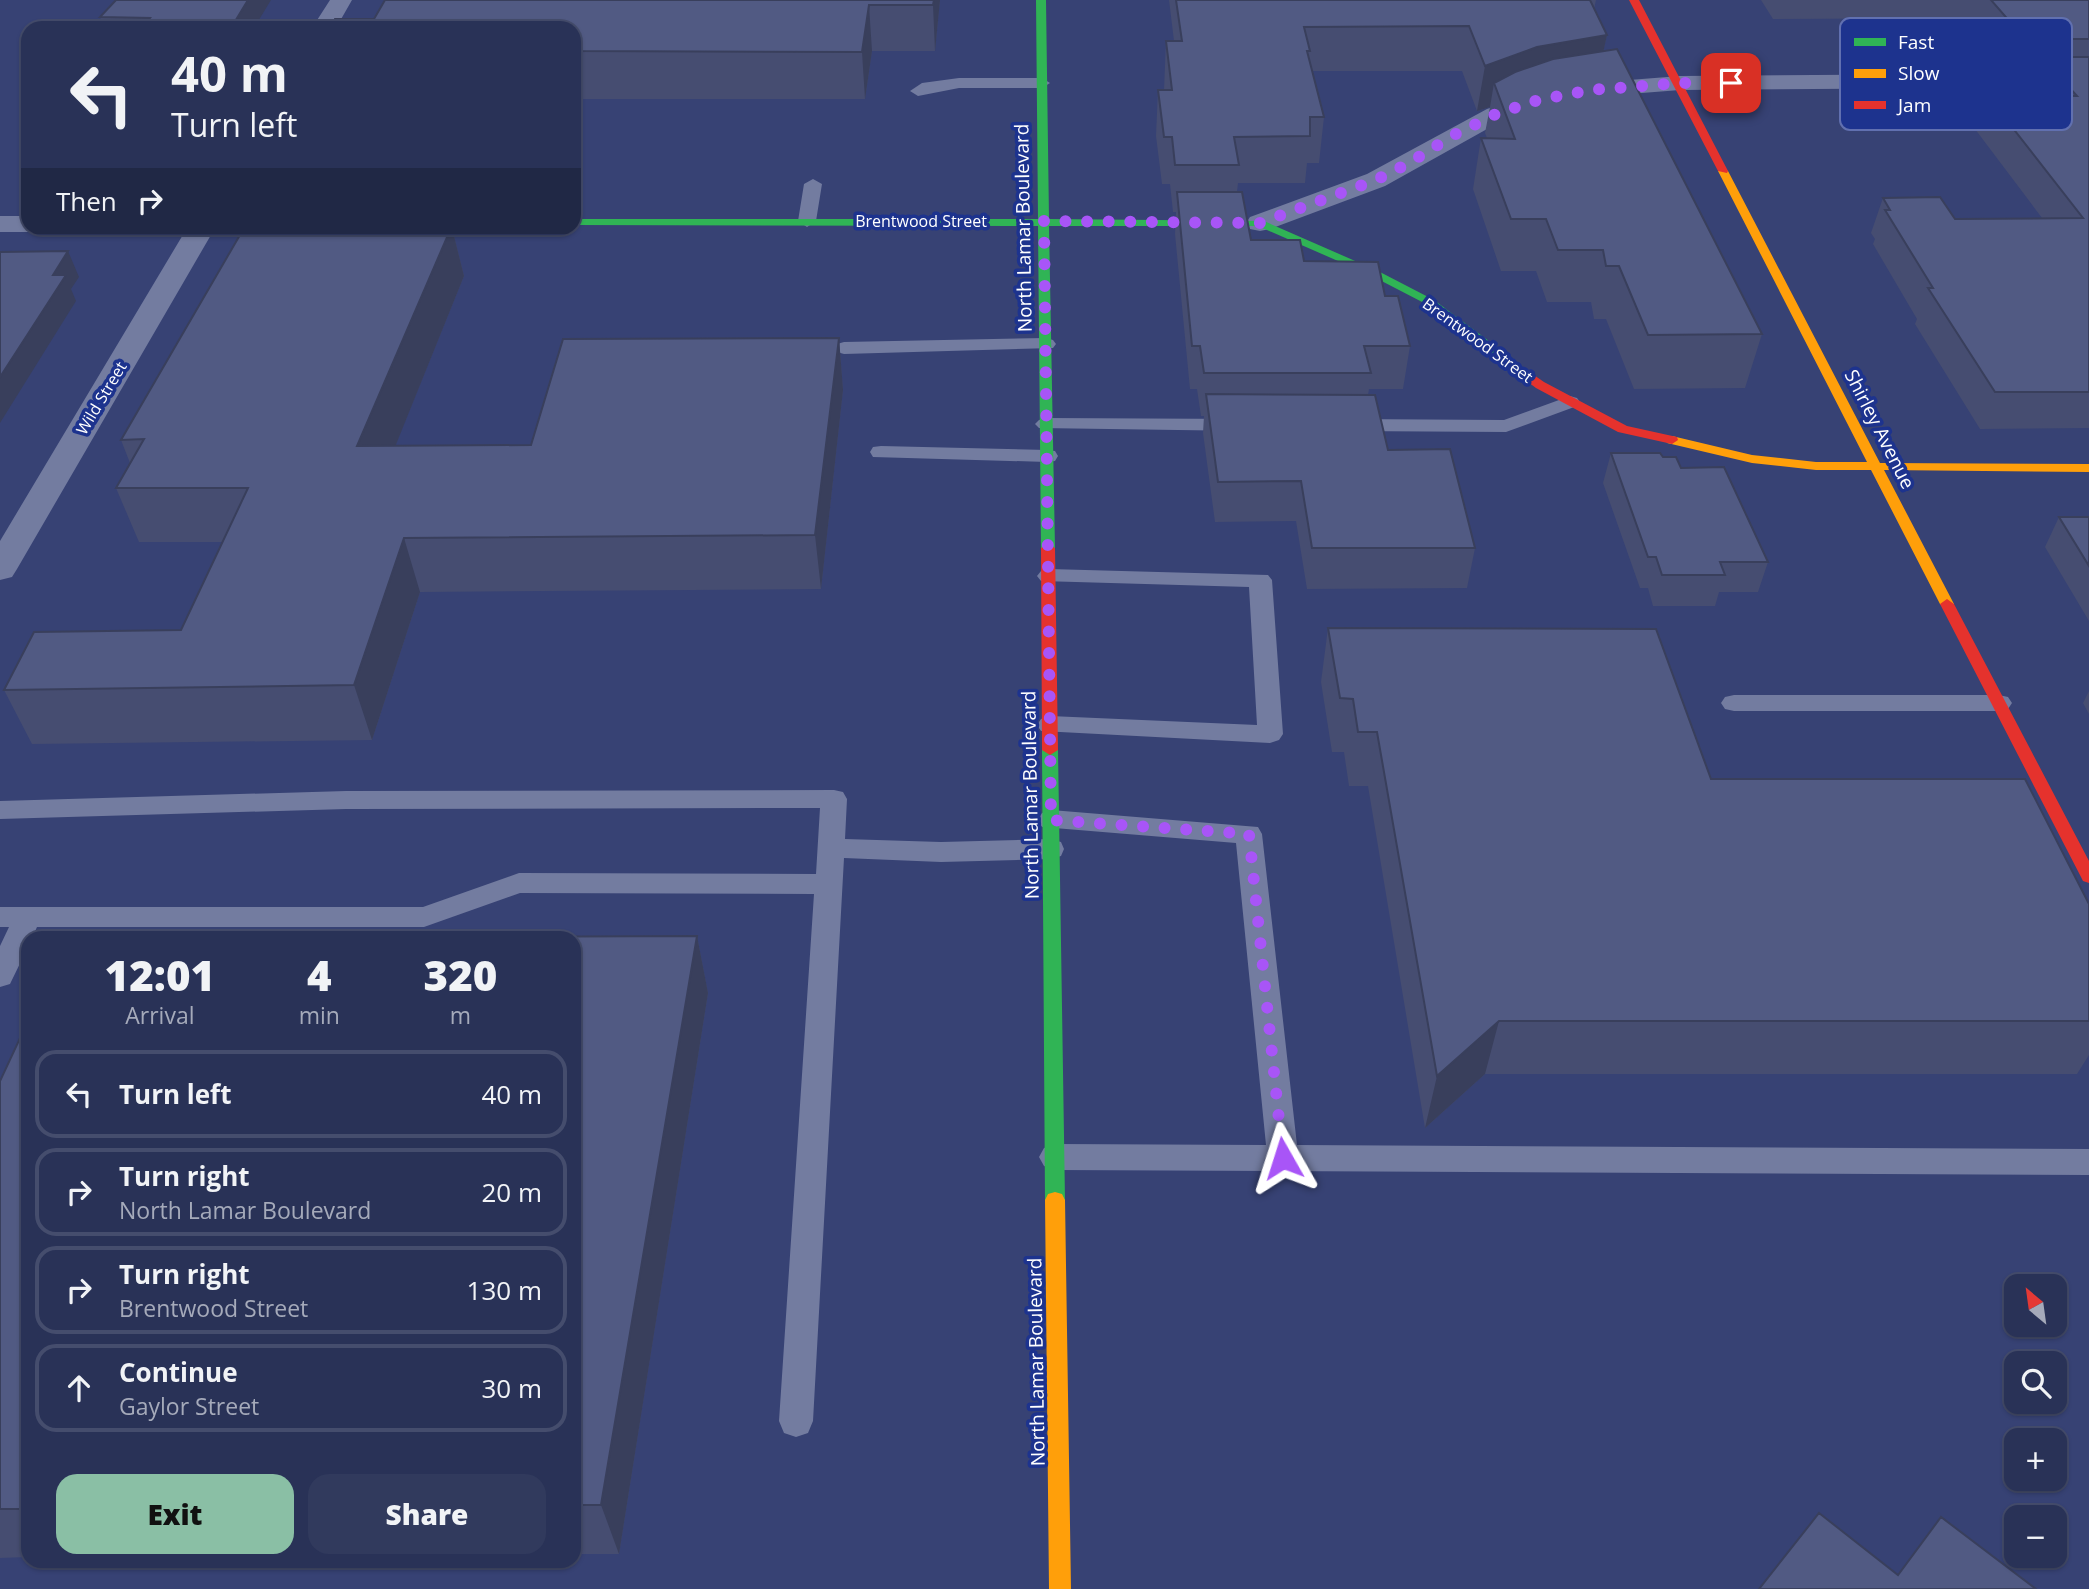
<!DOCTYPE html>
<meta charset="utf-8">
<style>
body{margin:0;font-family:"Open Sans",sans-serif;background:#313a5d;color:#f1f3f6;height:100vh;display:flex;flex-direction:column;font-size:26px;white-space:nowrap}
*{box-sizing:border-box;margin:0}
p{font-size:23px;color:#a5aaba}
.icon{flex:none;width:38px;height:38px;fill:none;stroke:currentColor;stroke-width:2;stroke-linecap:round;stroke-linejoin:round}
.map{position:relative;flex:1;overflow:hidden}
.side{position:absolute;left:21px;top:931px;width:560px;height:637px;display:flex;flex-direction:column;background:#293257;border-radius:21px;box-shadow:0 2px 5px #0004,0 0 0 2px #454d6d}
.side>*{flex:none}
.guide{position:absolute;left:21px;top:21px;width:560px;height:214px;border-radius:21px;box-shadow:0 2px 5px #0004,0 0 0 2px #454d6d;background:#293257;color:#f1f3f6;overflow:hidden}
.needle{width:46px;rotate:331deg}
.buttons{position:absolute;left:2004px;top:1274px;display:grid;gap:14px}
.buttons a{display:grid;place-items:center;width:63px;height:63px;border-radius:14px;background:#293257;box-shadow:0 2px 5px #0004,0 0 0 2px #454d6d;font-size:35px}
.pin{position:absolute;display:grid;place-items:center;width:60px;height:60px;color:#fff;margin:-30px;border-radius:14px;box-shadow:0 4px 10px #0006}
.me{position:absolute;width:77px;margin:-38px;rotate:354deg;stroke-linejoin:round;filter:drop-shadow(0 0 5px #0008)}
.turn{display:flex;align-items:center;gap:24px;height:147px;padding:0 35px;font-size:32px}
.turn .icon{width:91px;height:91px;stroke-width:2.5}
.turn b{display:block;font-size:49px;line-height:60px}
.then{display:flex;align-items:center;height:66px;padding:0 35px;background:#0003;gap:14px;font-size:26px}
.eta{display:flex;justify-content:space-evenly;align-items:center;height:119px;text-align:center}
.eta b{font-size:42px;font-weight:800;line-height:49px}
.button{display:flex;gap:14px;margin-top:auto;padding:14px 35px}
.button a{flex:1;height:80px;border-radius:21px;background:#8abfa5;color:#111;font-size:28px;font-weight:800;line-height:80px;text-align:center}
.button a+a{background:#313a5d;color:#f1f3f6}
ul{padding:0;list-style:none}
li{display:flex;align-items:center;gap:21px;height:88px;margin:0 14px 10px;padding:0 21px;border:4px solid #454d6d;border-radius:21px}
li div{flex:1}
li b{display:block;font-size:26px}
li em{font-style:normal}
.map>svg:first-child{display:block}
</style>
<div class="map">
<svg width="2089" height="1589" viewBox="0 0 2089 1589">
<rect width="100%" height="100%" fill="#374274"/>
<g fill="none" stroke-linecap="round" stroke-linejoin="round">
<path fill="#737ca0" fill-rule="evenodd" d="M959 78H1042L1050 83 1042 88H959L918 96 910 91 922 83Z
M813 179 822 184 816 221 807 227 798 221 804 184Z
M1046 338 1053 340 1056 344 1053 348 844 354 837 352 834 348 837 344 844 342Z
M1570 396 1577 398 1580 402 1577 406 1506 432 1348 431 1340 430 1337 425 1340 420 1348 419 1504 420Z
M1046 418 1247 419 1255 420 1258 425 1255 430 1247 431 1039 428 1035 424 1039 420Z
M881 446 1047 450 1055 451 1058 456 1055 461 1047 462 873 457 870 452 873 447Z
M1049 569 1268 575 1272 580 1283 734 1279 740 1270 743 1041 731 1037 725 1041 719 1050 716 1257 725 1249 587 1041 581 1037 576 1041 571Z
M1734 695H1999L2008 697 2012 703 2008 709 1999 711H1734L1725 709 1721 703 1725 697Z
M834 790 843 792 847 799 845 839 941 842 1051 839 1061 842 1064 849 1061 856 1051 859 941 862 844 858 813 1421 808 1433 796 1437 784 1433 779 1421 814 894 520 893 424 927H37L32 938H28V947L10 984 0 987V946L9 927H0V907H423L519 873 816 874 820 808 346 809 0 819V801L346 791Z
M1051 810 1258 827 1262 834 1297 1145 2089 1149V1175L1055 1170 1044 1166 1039 1157 1044 1148 1055 1144 1266 1145 1236 843 1042 827 1038 820 1042 813Z"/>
<path fill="#737ca0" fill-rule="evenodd" d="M330 0H352L336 28H312Z
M2089 73V87L1680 90 1591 97 1543 106 1505 119 1385 186 1270 229 1260 231 1250 229 1246 223 1250 217 1367 174 1487 109 1529 95 1591 83 1680 76Z
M0 216H28V228H39L28 232H0Z
M187 228H215L17 569 12 577 0 580V541Z"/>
<path fill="#30b455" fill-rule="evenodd" d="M1036 0H1046L1049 219 1264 221 1378 271 1434 300 1513 359V365H1505L1426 304 1370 275 1258 226H1049L1055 548 1048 552 1041 548 1038 226 574 225V219H1038Z
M1050 745 1058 750 1065 1200 1062 1206 1055 1208 1048 1206 1045 1200 1042 750Z"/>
<path fill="#ff9f0a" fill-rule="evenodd" d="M1723 168 1728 171 1880 463 2089 464V472L1884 470 1954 604 1952 607 1947 609 1940 604 1871 470H1816L1752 463 1667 443 1666 440 1672 436 1752 455 1816 462H1867L1718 171Z
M1055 1192 1062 1194 1065 1200 1071 1589H1049L1045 1200 1048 1194Z"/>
<path fill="#e5322d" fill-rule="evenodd" d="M1629 0H1639L1728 171 1727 173 1718 171Z
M1509 358 1544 382 1627 426 1677 437 1678 440 1672 444 1618 432 1536 388 1505 365V359Z
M1048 544 1055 548 1058 750 1050 755 1042 750 1041 548Z
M1947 599 1954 604 2089 861V883L2083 881 2081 877 1940 604Z"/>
</g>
<path fill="#464d71" d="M116 0 254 28H104L100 17Z
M385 0H940L935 51H872L865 99H574V28L374 19Z
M1169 0H1596L1594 9 1607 35 1603 52 1762 334 1745 388 1634 389 1606 319H1594L1591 302H1547L1536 271H1501L1473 189 1481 138H1487L1485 133 1490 107 1477 111 1462 71H1312L1324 117 1319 163H1307L1305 183H1238L1237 192 1251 240 1304 261 1385 296 1410 346 1403 389H1369L1368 395 1388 450 1475 548 1467 588 1307 589 1296 521 1215 522 1203 433 1204 416H1201L1197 389H1190L1175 234 1176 212H1173L1170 184H1162L1156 136 1158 90H1164L1166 41H1174Z
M1761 0H2089V428L1980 429 1915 324 1917 319 1873 244 1875 239 1871 233 1883 198 1955 219 2042 218 1975 129 1987 95 2035 96 2030 90 2037 71H2014L1969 18 1773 19Z
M244 228H452L464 276 395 446 531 445 839 338 843 390 821 589 420 592 372 740 32 744 4 690 181 630 223 542H139L116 488 130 463 121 440Z
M1611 453 1663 457 1681 468 1768 562 1758 592H1719L1715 606H1653L1648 588H1640L1603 483Z
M2059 517H2089V621L2045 547Z
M1328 628 1711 779 2089 1021V1055L2077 1074H1485L1425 1128 1368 786H1349L1344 752H1332L1321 682Z
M2089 691V714L2083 703Z
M697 936 708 993 619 1554H574V938Z
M28 1021V1557L0 1558V1081Z"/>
<path fill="#393f5c" d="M248 0H271L254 28H231Z
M934 0H940L935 51 933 5Z
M869 5 872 51 865 99 862 52Z
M1607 35 1597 80 1494 83 1490 107 1477 111 1485 66 1537 47Z
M451 228H452L464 276 374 499 357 446Z
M68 251 79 277 71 289 76 301 0 423V377L53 275Z
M839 338 843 390 821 589 815 535Z
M404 538 420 592 372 740 354 685Z
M697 936 708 993 619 1554 601 1505Z
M1499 1021 1485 1074 1425 1128 1437 1076Z"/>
<path fill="#515a83" stroke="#393f5c" stroke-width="2" d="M116 0H248L231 28H142L150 18 100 17Z
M385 0H934L933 5H869L862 52 574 51V28H330L335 19H374Z
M1176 0H1590L1607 35 1537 47 1485 66 1469 26 1304 27 1310 51H1307L1324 117H1310V136L1234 137 1239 165H1175L1172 137H1164L1158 90H1172L1166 41H1182Z
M1991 0H2089V39H2025Z
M1617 49 1762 334 1648 335 1619 266H1606L1603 250H1558L1546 219H1511L1481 138 1515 139 1494 83 1515 72 1553 59Z
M2042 57H2089V392H1995L1928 288H1933L1885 210H1890L1883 198 1940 197 1955 219 2083 218 1987 95 2077 96Z
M1177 192H1242L1251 240H1300L1304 261 1378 262 1385 296H1398L1410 346H1364L1371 373H1204L1200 346H1192Z
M244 228H451L357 446 531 445 563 339 839 338 815 535 404 538 354 685 4 690 34 632 181 630 248 488H116L144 439 121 440Z
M68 251 53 275H66L0 377V252Z
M1206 394 1375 395 1388 450 1450 449 1475 548H1312L1301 481 1218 482Z
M1611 453H1660L1663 457H1676L1681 468 1724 467 1768 562H1720L1725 575H1662L1656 557H1648Z
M2059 517H2089V566Z
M1328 628 1656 629 1711 779H2025L2089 904V1021H1499L1437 1076 1377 732H1358L1353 699 1340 698Z
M697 936 601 1505H574V938H247Z
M28 1021V1509H0V1081Z
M1819 1513 1898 1575 1941 1517 2036 1589H1759Z"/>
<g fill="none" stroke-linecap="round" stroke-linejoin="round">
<path stroke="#a855f7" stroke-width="12" stroke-dasharray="0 21.6" d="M1283 1158 1249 834 1051 820 1044 221 1260 223 1376 180 1409 163 1452 136 1496 114 1538 100 1591 90 1680 83H1731"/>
</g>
<g text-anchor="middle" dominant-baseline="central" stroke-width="7" stroke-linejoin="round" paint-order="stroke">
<g font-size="16" fill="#fff" stroke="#1d338e">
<text x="921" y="221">Brentwood Street</text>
<text transform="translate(1478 340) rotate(36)">Brentwood Street</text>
<text transform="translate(101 398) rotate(-59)">Wild Street</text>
</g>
<g font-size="19" fill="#fff" stroke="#1d338e">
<text transform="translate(1023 228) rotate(-91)">North Lamar Boulevard</text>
<text transform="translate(1880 429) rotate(63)">Shirley Avenue</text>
<text transform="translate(1030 795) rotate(-91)">North Lamar Boulevard</text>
<text transform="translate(1036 1362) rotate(-91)">North Lamar Boulevard</text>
</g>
</g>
<rect x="1840" y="18" width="232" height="112" rx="10" fill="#1d338e" stroke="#6170b0" stroke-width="2"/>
<rect x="1854" y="38" width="32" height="8" fill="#30b455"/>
<rect x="1854" y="69" width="32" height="9" fill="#ff9f0a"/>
<rect x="1854" y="101" width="32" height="8" fill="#e5322d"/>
<g font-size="19" fill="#fff">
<text x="1898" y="49">Fast</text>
<text x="1898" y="80">Slow</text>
<text x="1898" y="112">Jam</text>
</g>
</svg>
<div class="buttons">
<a><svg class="needle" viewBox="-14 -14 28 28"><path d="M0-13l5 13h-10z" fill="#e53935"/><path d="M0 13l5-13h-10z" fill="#a5aaba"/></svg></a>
<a><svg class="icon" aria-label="search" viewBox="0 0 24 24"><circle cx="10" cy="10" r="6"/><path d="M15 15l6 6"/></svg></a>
<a>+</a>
<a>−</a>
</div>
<div class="pin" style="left:1731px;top:83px;background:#d93025"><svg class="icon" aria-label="arrive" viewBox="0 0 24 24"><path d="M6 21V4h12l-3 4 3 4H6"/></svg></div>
<svg class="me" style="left:1283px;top:1158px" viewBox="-20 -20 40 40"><path d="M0-17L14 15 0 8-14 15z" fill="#a855f7" stroke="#fff" stroke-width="4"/></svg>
<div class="guide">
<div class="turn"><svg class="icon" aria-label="left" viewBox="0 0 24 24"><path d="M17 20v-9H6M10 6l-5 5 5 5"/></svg><div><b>40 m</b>Turn left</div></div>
<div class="then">Then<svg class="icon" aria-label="right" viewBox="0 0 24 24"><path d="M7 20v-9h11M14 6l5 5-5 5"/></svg></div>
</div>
<section class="side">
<div class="eta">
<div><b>12:01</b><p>Arrival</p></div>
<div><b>4</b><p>min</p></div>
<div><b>320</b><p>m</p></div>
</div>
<ul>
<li><svg class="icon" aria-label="left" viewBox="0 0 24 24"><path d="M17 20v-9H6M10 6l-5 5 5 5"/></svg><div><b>Turn left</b></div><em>40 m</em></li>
<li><svg class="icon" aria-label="right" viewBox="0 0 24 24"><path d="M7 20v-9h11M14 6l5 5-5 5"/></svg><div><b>Turn right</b><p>North Lamar Boulevard</p></div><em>20 m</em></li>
<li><svg class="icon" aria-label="right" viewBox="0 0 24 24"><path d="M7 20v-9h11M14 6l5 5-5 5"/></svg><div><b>Turn right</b><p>Brentwood Street</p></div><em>130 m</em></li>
<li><svg class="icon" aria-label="ahead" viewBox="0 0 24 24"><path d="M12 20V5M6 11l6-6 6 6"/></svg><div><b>Continue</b><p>Gaylor Street</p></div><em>30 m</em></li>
</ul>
<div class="button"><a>Exit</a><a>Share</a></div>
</section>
</div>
